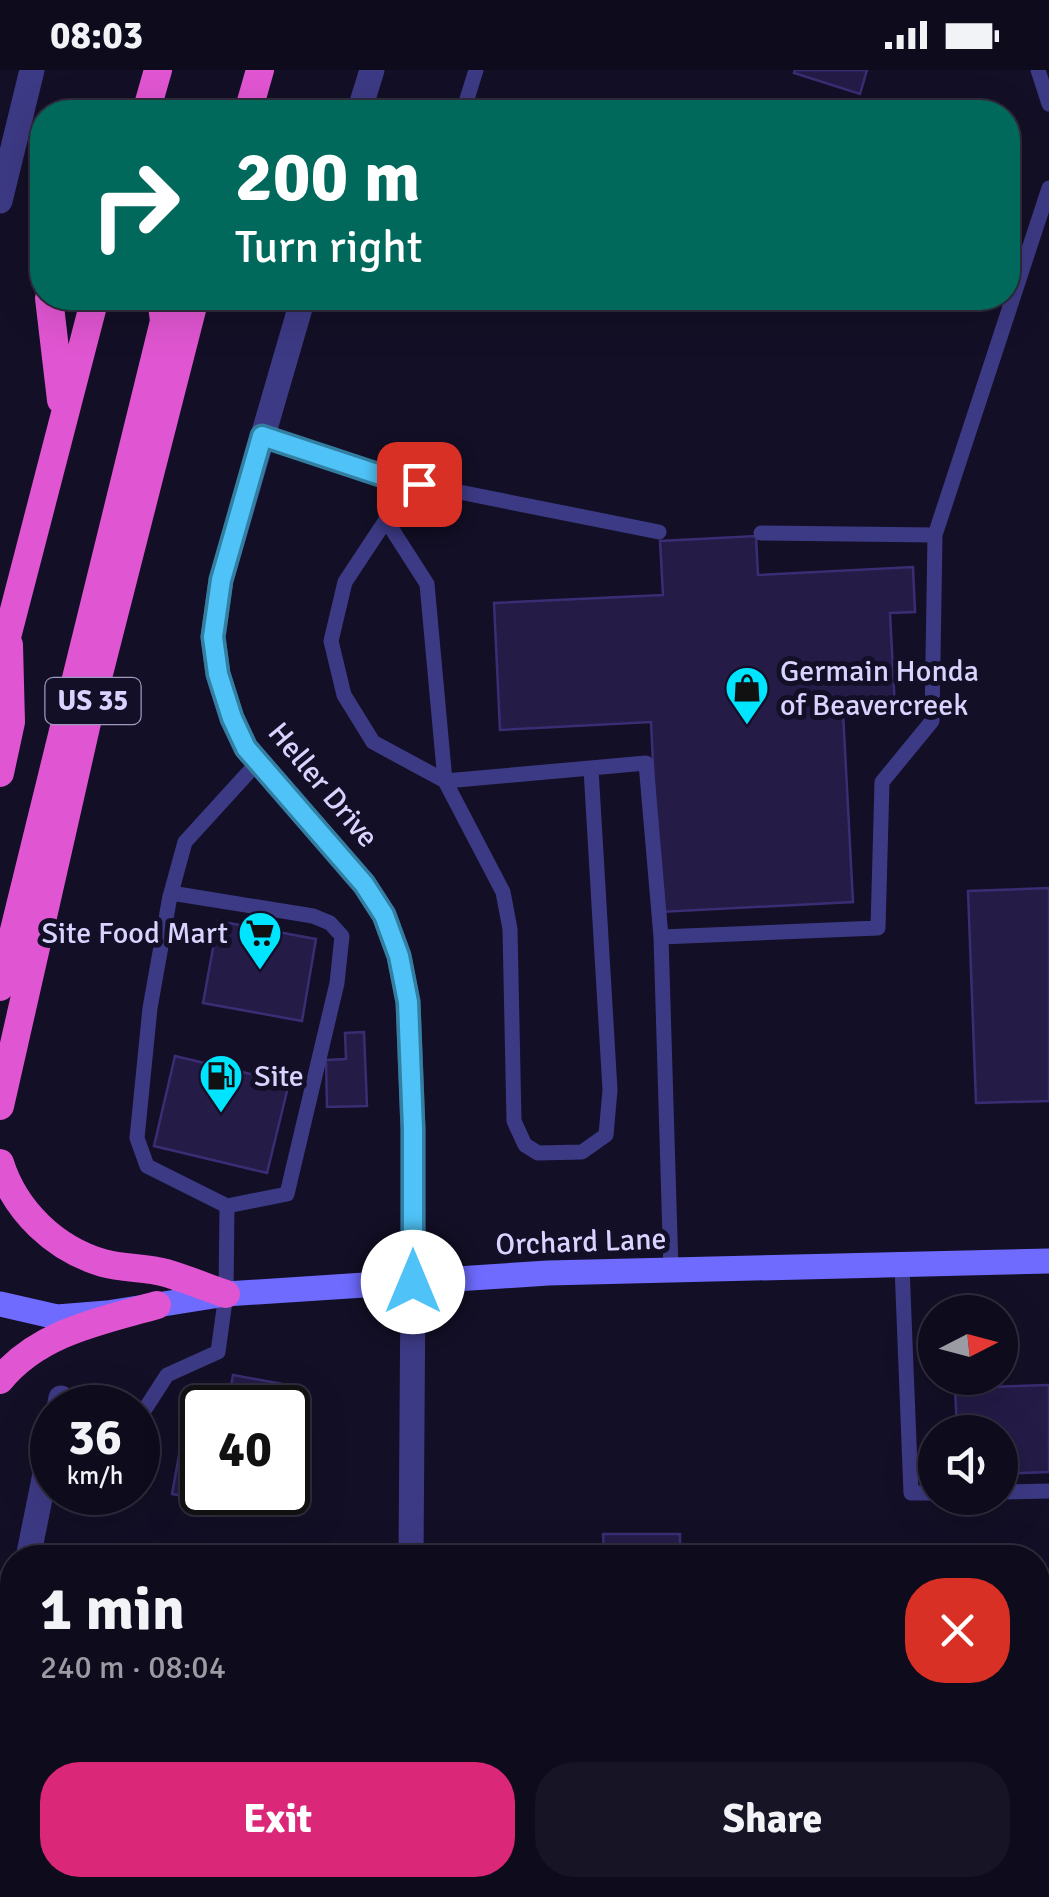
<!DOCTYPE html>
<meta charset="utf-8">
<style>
body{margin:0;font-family:Signika,sans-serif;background:#171425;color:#f1f3f6;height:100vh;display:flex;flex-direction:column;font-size:38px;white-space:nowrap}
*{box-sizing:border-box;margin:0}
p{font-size:32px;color:#9b9ba3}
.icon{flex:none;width:55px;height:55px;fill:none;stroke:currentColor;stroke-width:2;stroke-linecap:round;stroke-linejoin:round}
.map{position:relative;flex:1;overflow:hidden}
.panel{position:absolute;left:0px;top:1475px;width:1050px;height:352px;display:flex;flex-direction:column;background:#0e0b1c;border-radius:40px 40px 0 0;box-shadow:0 10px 40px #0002,0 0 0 2px #2e2b3b}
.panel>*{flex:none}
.guide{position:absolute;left:30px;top:30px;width:990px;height:210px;border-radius:40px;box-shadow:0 10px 40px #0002,0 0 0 2px #2e2b3b;background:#00695c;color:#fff;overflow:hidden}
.needle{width:65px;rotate:84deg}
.controls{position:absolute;left:918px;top:1225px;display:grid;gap:20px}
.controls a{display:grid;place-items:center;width:100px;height:100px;border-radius:50%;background:#0e0b1c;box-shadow:0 10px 40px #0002,0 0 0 2px #2e2b3b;font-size:50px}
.speed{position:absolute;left:30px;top:1315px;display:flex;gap:20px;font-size:50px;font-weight:700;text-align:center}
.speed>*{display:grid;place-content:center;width:130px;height:130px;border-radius:50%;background:#0e0b1c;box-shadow:0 10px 40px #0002,0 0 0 2px #2e2b3b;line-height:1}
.speed small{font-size:25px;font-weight:400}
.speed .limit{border:5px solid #111;border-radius:15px;background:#fff;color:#111}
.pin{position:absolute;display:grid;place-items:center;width:85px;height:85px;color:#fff;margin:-42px;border-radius:20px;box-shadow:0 5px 15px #0006}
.me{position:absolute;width:110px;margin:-55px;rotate:0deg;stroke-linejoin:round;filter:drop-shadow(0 0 8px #0008)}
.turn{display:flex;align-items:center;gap:35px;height:210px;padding:0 40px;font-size:45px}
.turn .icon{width:130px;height:130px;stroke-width:2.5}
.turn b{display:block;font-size:70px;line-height:85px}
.round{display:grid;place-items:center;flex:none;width:105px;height:105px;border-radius:40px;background:#171425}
.headline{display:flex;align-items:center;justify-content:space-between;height:170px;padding:0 40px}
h1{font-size:60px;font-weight:700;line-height:75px}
.button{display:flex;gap:20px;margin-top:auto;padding:20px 40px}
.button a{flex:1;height:115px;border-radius:40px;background:#db2777;color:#fff;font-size:40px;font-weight:700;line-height:115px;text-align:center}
.button a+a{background:#171425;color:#f1f3f6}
.status{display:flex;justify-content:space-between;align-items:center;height:70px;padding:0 50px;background:#0e0b1c;direction:ltr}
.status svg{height:28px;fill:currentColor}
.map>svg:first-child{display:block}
</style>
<div class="status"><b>08:03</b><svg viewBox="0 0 49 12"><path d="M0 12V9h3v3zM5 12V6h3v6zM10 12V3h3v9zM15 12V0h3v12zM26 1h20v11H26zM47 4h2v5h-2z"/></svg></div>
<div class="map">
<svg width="1049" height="1827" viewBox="0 0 1049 1827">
<rect width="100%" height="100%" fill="#130f26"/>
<path fill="#241b47" stroke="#3b2d73" stroke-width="2.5" d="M795 0H867L860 24 794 3Z
M756 466 758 505 913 497 915 542 890 543 895 639 843 642 853 832 660 842 651 652 500 660 494 533 663 525 660 471Z
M1049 818V1031L976 1033 968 821Z
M218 851 316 869 302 951 203 933Z
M364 962 367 1036 327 1037 326 990 346 989 345 963Z
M175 986 289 1013 267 1103 154 1076Z
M233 1305 304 1318 291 1390 288 1389V1338H227Z
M1049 1315V1402L1000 1404V1362H957L955 1318Z
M187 1341 202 1344V1422H211L209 1431 172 1424Z
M603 1464H680V1488H547L604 1485Z"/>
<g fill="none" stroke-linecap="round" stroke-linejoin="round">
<path stroke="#3d3a85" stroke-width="15" d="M1038 0 1049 34
M463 42 476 0
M262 366 389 408 386 450 427 514 445 711 646 693 661 867
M389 408 659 462
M386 450 345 512 331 571 344 625 373 672 445 711 503 822 510 859 514 1051 525 1075 538 1083 582 1082 606 1065 610 1020 591 699
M761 463 935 465
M171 823 313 846 330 853 342 866 337 913 287 1124 227 1136 147 1096 137 1068 150 938 170 826 171 823 185 772 258 692
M902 1196 911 1423H935
M671 1201 661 867 878 858 882 712 932 651 935 465 1049 118
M138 1360V1350L167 1305 218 1282 226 1224 227 1136
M1000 1422 1049 1421
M1038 1797H1049
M628 1827 634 1815"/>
<path stroke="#3d3a85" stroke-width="25" d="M0 131 32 0
M59 1338 61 1328
M28 1488 52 1369
M411 1488 413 1212
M0 1621 12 1561
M333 1827 346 1815"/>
<path stroke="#3d3a85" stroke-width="25" d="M359 42 372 0
M303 228 221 510 213 567 218 604 232 649 246 678 364 814 384 845 399 886 408 932 413 1059V1212"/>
<path stroke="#6f6bff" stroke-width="25" d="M0 1234 57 1247 107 1243 226 1224 548 1203 1049 1191"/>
<path stroke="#e055d1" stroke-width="28" d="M146 42 158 0
M248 42 260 0
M49 228 61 330
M0 594 95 228
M0 703 11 652 9 575
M0 917 164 251 161 228
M0 1036 91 635 195 228
M0 1093C15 1141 55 1179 103 1193 124 1199 146 1197 166 1203 186 1209 206 1217 226 1224
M0 1310C39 1262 101 1251 157 1235"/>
</g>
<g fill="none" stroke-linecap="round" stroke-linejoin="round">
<defs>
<path id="route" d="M413 1212V1059L408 932 399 886 384 845 364 814 246 678 232 648 218 604 213 567 221 510 262 366 389 408 419 414"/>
</defs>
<use href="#route" stroke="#337fa1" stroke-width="25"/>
<use href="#route" stroke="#4fc3f7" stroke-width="18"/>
</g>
<defs>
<symbol id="shop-pin" viewBox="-11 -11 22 30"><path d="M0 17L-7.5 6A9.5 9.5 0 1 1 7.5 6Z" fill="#00e5ff" stroke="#130f26"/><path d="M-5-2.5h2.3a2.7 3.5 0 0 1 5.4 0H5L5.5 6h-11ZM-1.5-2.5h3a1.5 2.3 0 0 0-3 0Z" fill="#111"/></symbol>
<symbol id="supermarket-pin" viewBox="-11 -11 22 30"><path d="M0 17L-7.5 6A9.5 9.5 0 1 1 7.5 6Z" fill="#00e5ff" stroke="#130f26"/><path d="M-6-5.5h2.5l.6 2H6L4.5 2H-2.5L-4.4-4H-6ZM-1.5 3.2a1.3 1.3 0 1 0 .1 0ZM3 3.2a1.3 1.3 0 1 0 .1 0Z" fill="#111"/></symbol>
<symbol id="fuel-pin" viewBox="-11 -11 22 30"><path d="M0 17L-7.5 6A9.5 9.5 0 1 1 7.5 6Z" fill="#00e5ff" stroke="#130f26"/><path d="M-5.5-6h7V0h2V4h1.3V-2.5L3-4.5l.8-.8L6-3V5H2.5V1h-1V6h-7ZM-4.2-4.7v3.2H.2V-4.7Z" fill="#111"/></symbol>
</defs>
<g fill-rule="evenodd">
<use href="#shop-pin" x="722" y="593" width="50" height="68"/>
<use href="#supermarket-pin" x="235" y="838" width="50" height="68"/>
<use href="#fuel-pin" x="196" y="981" width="50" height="68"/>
</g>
<g text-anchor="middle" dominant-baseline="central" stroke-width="10" stroke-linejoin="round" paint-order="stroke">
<rect fill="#130f26" stroke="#9e99be" stroke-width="2.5" x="45.5" y="608" width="95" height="46" rx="8"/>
<g font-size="28" font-weight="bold" fill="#d9d4ff">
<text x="93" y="631">US 35</text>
</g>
<g font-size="30" fill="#d9d4ff" stroke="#130f26" text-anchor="start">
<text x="780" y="601">Germain Honda<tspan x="780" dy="34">of Beavercreek</tspan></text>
<text x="228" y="863" text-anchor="end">Site Food Mart</text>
<text x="254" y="1006">Site</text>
</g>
<g font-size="30" fill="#d9d4ff" stroke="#130f26">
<text transform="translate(323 715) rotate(50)">Heller Drive</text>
<text transform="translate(581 1172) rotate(-2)">Orchard Lane</text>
</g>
</g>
</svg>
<div class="controls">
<a><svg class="needle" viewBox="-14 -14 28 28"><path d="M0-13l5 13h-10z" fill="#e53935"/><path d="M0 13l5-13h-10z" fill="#9b9ba3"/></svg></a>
<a><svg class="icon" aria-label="sound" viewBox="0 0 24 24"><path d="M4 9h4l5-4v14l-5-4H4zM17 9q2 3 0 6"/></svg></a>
</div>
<div class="speed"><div>36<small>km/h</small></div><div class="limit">40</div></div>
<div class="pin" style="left:419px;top:414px;background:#d93025"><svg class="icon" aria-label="arrive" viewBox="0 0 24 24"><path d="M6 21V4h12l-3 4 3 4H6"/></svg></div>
<svg class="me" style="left:413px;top:1212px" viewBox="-20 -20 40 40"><circle r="19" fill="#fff"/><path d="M0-13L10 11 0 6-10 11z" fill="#4fc3f7"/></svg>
<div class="guide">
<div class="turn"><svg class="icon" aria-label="right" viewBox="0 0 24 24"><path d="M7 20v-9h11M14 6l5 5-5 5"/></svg><div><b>200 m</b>Turn right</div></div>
</div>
<section class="panel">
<div class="headline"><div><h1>1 min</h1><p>240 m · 08:04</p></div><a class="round" style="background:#d93025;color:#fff"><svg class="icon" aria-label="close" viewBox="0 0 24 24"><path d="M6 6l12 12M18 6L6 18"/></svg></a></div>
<div class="button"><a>Exit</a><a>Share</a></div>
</section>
</div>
